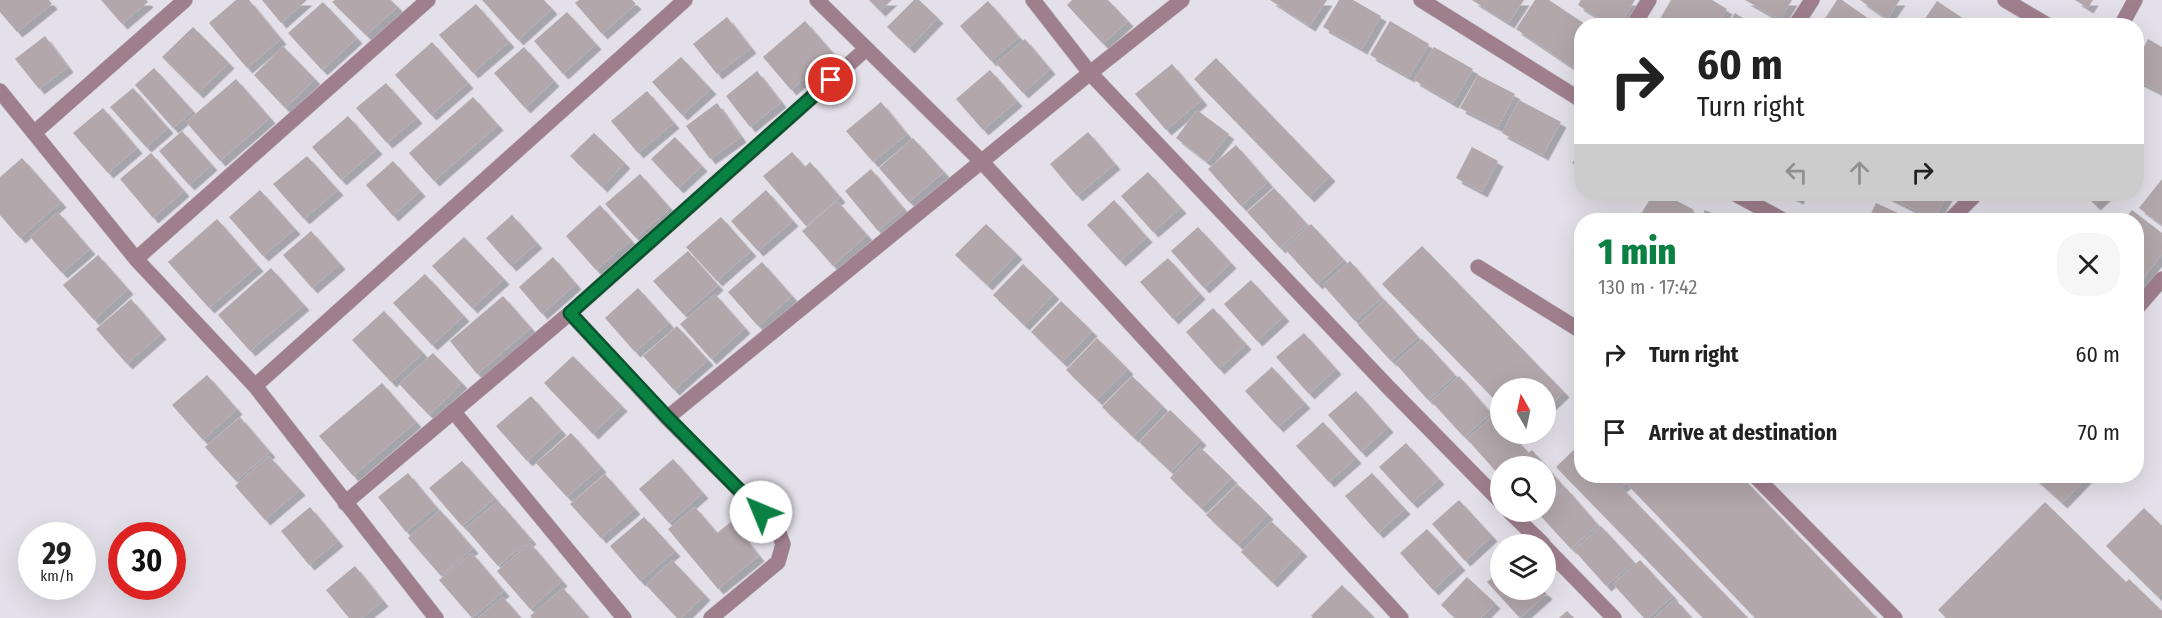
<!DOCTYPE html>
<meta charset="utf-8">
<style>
body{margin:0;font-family:"Fira Sans Condensed",sans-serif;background:#f6f6f6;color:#222;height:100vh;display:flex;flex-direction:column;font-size:22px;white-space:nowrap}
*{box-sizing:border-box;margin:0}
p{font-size:20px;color:#767676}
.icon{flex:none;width:33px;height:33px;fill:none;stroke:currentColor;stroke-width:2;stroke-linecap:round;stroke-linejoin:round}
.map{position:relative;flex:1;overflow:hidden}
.drawer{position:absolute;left:1574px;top:213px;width:570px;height:270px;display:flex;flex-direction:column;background:#fff;border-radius:24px;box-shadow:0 6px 24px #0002}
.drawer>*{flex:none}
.banner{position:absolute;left:1574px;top:18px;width:570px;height:183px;border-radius:24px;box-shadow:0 6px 24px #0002;background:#fff;color:#222;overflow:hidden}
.needle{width:39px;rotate:351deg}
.fabs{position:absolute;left:1490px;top:378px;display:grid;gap:12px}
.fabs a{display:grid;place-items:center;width:66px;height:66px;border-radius:50%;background:#fff;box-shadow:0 6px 24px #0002;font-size:30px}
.speed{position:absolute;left:18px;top:522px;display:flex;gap:12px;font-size:30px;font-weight:700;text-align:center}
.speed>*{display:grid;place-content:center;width:78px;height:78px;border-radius:50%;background:#fff;box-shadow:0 6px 24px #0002;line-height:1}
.speed small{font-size:15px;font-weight:400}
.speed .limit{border:9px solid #d22;background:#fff;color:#111}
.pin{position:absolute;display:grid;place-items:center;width:51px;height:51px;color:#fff;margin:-26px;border:3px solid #fff;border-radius:50%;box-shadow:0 2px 6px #0007}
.me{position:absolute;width:66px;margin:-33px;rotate:315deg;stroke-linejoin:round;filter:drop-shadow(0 0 4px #0008)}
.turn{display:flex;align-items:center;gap:21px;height:126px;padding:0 24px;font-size:27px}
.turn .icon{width:78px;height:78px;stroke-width:2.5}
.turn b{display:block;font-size:42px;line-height:51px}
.lanes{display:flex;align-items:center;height:57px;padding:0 24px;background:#0003;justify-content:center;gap:30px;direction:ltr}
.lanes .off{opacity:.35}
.round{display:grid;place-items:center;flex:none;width:63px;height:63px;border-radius:24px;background:#f6f6f6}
.overview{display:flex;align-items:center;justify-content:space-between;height:102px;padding:0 24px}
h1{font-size:36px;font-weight:800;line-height:45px;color:#0b8043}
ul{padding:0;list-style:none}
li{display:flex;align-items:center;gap:18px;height:78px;padding:0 24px}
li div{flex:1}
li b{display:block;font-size:22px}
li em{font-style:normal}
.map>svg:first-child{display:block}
</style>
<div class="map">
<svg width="2162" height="618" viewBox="0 0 2162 618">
<defs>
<filter id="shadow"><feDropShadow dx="5.5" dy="5.5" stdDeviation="0" flood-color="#0004"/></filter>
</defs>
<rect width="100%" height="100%" fill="#e3e0e9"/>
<path fill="#b2a7ab" filter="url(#shadow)" d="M0 0H49L52 4 17 32 0 12Z
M101 0H146L148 2 122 24Z
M236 0H249L281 39 247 68 209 23Z
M262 0H307L281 23Z
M335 0H391L398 7 366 35 332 2Z
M482 0H544L552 9 518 40Z
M579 0H632L636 4 602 34 575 3Z
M869 0H892L880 11Z
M914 0H919L938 18 909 48 887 27Z
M1072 0H1108L1128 21 1103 44 1067 5Z
M1270 0H1327L1310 26Z
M1339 0H1353L1381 16 1362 49 1323 27Z
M1472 0H1524L1509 23Z
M1535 0H1549L1588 26H1581V73L1516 29Z
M1581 0H1635L1619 26H1610L1578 5Z
M1671 0H1712L1727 9 1717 26H1659L1657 24Z
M1745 0H1792L1780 20Z
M1837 0H1842L1879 26H1820Z
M1860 0H1900L1887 19Z
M2075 0H2093L2088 8Z
M988 1 1019 37 991 61 960 26Z
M1937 1 1967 21 1964 26H1920Z
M323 2 357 38 322 70 288 33Z
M476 4 509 42 473 73 439 35Z
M567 12 596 44 563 74 534 41Z
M1735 13 1755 26H1727Z
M727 17 751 48 717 74 693 44Z
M805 21 833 53 791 90 763 57Z
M1390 21 1429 44 1409 77 1370 55Z
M193 27 229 63 198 93 162 57Z
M45 36 68 67 39 89 15 59Z
M1025 39 1050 69 1023 93 996 63Z
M2148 39 2162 47V93L2136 80V63Z
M432 42 468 83 431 115 395 75Z
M283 46 315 79 285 108 254 75Z
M524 47 554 81 525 108 494 73Z
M1434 47 1473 69 1453 103 1414 80Z
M681 57 711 89 682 115 652 82Z
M1216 58 1330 176 1309 197 1194 79Z
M1172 64 1202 100 1166 130 1135 94Z
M154 68 193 111 173 128 135 85Z
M990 70 1017 101 983 130 956 99Z
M757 71 781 102 750 127 726 96Z
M1478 75 1515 94 1498 127 1460 108Z
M236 79 270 118 220 161 186 122Z
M386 83 417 118 387 143 356 108Z
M133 88 168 128 146 147 110 107Z
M647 91 674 123 638 153 611 121Z
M473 97 498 125 434 181 409 153Z
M1519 100 1561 122 1543 155 1502 133Z
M881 102 907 134 873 162 846 131Z
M717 103 741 137 710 159 686 126Z
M103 108 137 148 108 173 73 133Z
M1197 110 1229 134 1207 162 1176 138Z
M348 116 377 149 341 180 312 147Z
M182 131 212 165 189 185 159 151Z
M1088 132 1115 164 1077 196 1050 164Z
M594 133 625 163 602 187 570 156Z
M675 137 702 166 678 188 651 159Z
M913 138 944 172 909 202 879 168Z
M1236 145 1268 182 1241 206 1208 169Z
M1472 147 1498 161 1482 192 1456 178Z
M792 152 805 167 810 162 840 197 806 226 763 176Z
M1581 152V170L1572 163Z
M151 153 184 191 153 218 120 179Z
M307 156 338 190 304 219 273 184Z
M22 158 61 202 20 238 0 215V177Z
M393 161 420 191 393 216 366 185Z
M871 169 904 209 878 231 845 191Z
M1148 172 1181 208 1153 232 1121 196Z
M640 174 670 208 636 238 605 204Z
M2162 179V225L2139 208Z
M1274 188 1307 224 1280 248 1247 212Z
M260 190 295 229 263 256 229 217Z
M766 190 793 221 758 251 731 221Z
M1653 194H1664L1694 210 1688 220H1653L1641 214Z
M1787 194H1800L1798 199Z
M1883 194H1948L1933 219Z
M2085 194H2107L2095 205Z
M1114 200 1147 237 1120 261 1087 225Z
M837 201 867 235 833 266 802 231Z
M1876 203 1909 218 1908 220H1868Z
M600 205 631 240 596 270 566 236Z
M1705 210 1728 220H1700Z
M2132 210 2162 233V254L2136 288V220H2124Z
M58 212 90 249 62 273 30 237Z
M512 215 537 243 511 266 486 238Z
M721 217 751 251 717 281 686 247Z
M217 219 258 266 209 308 168 262Z
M986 224 1017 254 987 285 955 255Z
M1311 224 1344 260 1317 284 1284 248Z
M1198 227 1231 263 1204 288 1171 251Z
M311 231 340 264 312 288 283 255Z
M464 237 504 279 472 308 432 266Z
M1422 246 1564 392 1545 410V388H1500V405L1382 284Z
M688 251 718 285 684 315 653 281Z
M98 255 128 289 94 320 63 285Z
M553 257 576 284 542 314 519 287Z
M1168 258 1200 294 1173 319 1140 282Z
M1350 261 1382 298 1355 321 1323 285Z
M762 262 792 296 758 326 728 292Z
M1023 264 1054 294 1024 325 993 295Z
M271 268 304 305 250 351 218 315Z
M425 274 464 316 432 345 393 303Z
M1251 280 1284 316 1257 341 1224 304Z
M638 288 669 323 635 352 605 318Z
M715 294 745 328 711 359 680 324Z
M503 296 531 328 477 374 450 341Z
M131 299 161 334 127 364 96 329Z
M1385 300 1418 337 1391 361 1358 325Z
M1061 301 1092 331 1062 362 1031 332Z
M1213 308 1246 344 1219 369 1186 332Z
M384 311 423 353 391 382 352 340Z
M677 326 708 360 674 390 643 356Z
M1304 333 1336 369 1309 394 1276 357Z
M1097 338 1128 369 1097 400 1066 370Z
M1422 339 1455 375 1428 400 1395 363Z
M433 353 462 383 429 415 399 384Z
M573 356 622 406 593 434 544 383Z
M1272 367 1305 403 1278 427 1245 391Z
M207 375 237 409 203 440 172 405Z
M1132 376 1163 406 1133 437 1102 407Z
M1459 376 1491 413 1464 437 1431 401Z
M382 383 416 422 353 476 319 436Z
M1356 391 1388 427 1361 452 1328 415Z
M531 396 561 430 527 461 496 426Z
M1170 410 1201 440 1171 472 1139 442Z
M1494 415 1500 422V434H1511L1527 451 1510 466H1500V476L1467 439Z
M240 417 270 452 236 481 205 447Z
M1323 422 1356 458 1329 482 1296 446Z
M571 433 601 467 567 497 536 463Z
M1406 443 1439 479 1412 503 1379 467Z
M1581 443V476H1623L1628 480 1634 476H1741L1877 618H1755L1626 483 1621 487 1748 618H1703L1556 467Z
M1200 447 1232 478 1201 508 1170 478Z
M1532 450 1564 487 1545 504V466H1514Z
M269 456 300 490 265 520 235 486Z
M673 459 703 493 669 523 639 489Z
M462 461 495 498 462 526 429 488Z
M408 473 436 507 406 532 378 497Z
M1372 473 1405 509 1378 533 1345 496Z
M605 474 635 509 601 538 570 504Z
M2032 476H2088L2062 503Z
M1237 484 1268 514 1238 545 1206 515Z
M1566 488 1598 525 1571 549 1538 513 1545 512V506Z
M1459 500 1492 536 1465 561 1432 524Z
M498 501 531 539 498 566 465 528Z
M2045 502 2126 582 2129 579 2162 611V618H1946L1938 610Z
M310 507 338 541 309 565 281 531Z
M695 507 717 533 732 521 759 556 718 589 668 529Z
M2144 508 2162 526V593L2158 597 2106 546Z
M440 510 473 548 441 576 408 538Z
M644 517 675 551 640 581 610 546Z
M1271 521 1302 551 1272 582 1241 552Z
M1601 526 1634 562 1606 586 1574 550Z
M1427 529 1460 565 1433 590 1400 553Z
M530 543 562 581 530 609 497 571Z
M472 553 504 591 472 618 439 580Z
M672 560 705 595 682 618H677L646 585Z
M1640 560 1673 596 1649 618H1644L1613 584Z
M355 566 383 601 362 618H349L326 590Z
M1500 571V590H1543L1547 594 1520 618 1487 582Z
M1467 577 1495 603 1481 618H1455L1441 605Z
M1342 585 1373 616 1371 618H1313L1311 616Z
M563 588 589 618H532L530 616Z
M503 597 521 618H478Z
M1675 599 1692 618H1654Z
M1567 611 1574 618H1559Z"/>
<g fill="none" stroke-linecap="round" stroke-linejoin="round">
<defs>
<path id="minor" d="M817 0 982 162 1401 618
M1033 0 1090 73 1390 389 1500 501
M1421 0 1581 100
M2005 0 2049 26
M1633 26 1649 0
M1795 26 1812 0
M2121 26 2135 0
M0 91 136 259 255 386 436 618
M34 133 185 0
M1735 194 1783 220
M1950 220 1976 194
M136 259 428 0
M1478 267 1581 331
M2136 309 2162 279
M570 313 667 418 777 528 783 544 778 562 711 618
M255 386 685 0
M453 411 624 618
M667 418 1090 73 1182 0
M1755 476 1895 618
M345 503 570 313 866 49
M1510 512 1543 544
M1545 547 1614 618"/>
</defs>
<use href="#minor" stroke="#bebbc3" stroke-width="16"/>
<use href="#minor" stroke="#a07f8d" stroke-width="15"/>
</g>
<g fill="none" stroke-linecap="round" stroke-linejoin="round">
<defs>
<path id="route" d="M761 512 668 418 570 313 831 80"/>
</defs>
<use href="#route" stroke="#07532c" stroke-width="15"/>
<use href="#route" stroke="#0b8043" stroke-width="10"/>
</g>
</svg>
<div class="fabs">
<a><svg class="needle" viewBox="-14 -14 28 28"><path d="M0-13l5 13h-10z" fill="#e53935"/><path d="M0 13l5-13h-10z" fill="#767676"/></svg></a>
<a><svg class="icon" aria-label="search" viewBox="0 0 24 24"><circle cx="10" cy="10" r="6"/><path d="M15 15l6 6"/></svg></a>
<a><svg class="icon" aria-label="layers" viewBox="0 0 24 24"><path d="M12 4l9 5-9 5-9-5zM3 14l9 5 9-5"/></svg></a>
</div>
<div class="speed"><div>29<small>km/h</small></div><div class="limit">30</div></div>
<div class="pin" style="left:831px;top:80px;background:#d93025"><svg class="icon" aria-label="arrive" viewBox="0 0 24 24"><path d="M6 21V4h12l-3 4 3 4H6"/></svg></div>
<svg class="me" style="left:761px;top:512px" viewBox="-20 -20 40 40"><circle r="19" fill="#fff"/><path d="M0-13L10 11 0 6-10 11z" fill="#0b8043"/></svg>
<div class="banner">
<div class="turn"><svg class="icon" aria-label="right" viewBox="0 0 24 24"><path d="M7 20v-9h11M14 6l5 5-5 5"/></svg><div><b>60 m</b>Turn right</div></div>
<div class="lanes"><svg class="icon off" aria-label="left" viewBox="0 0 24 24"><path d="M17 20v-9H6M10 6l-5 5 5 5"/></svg><svg class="icon off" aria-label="ahead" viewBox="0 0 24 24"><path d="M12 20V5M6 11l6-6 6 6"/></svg><svg class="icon" aria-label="right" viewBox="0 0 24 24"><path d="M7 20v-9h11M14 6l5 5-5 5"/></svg></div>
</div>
<section class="drawer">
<div class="overview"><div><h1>1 min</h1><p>130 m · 17:42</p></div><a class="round"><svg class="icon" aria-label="close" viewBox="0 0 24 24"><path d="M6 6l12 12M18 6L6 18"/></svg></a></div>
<ul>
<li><svg class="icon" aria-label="right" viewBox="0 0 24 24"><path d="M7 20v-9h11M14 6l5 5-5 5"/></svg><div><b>Turn right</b></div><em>60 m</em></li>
<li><svg class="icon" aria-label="arrive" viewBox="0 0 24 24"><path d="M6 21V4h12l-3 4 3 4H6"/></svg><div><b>Arrive at destination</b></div><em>70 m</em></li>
</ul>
</section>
</div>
